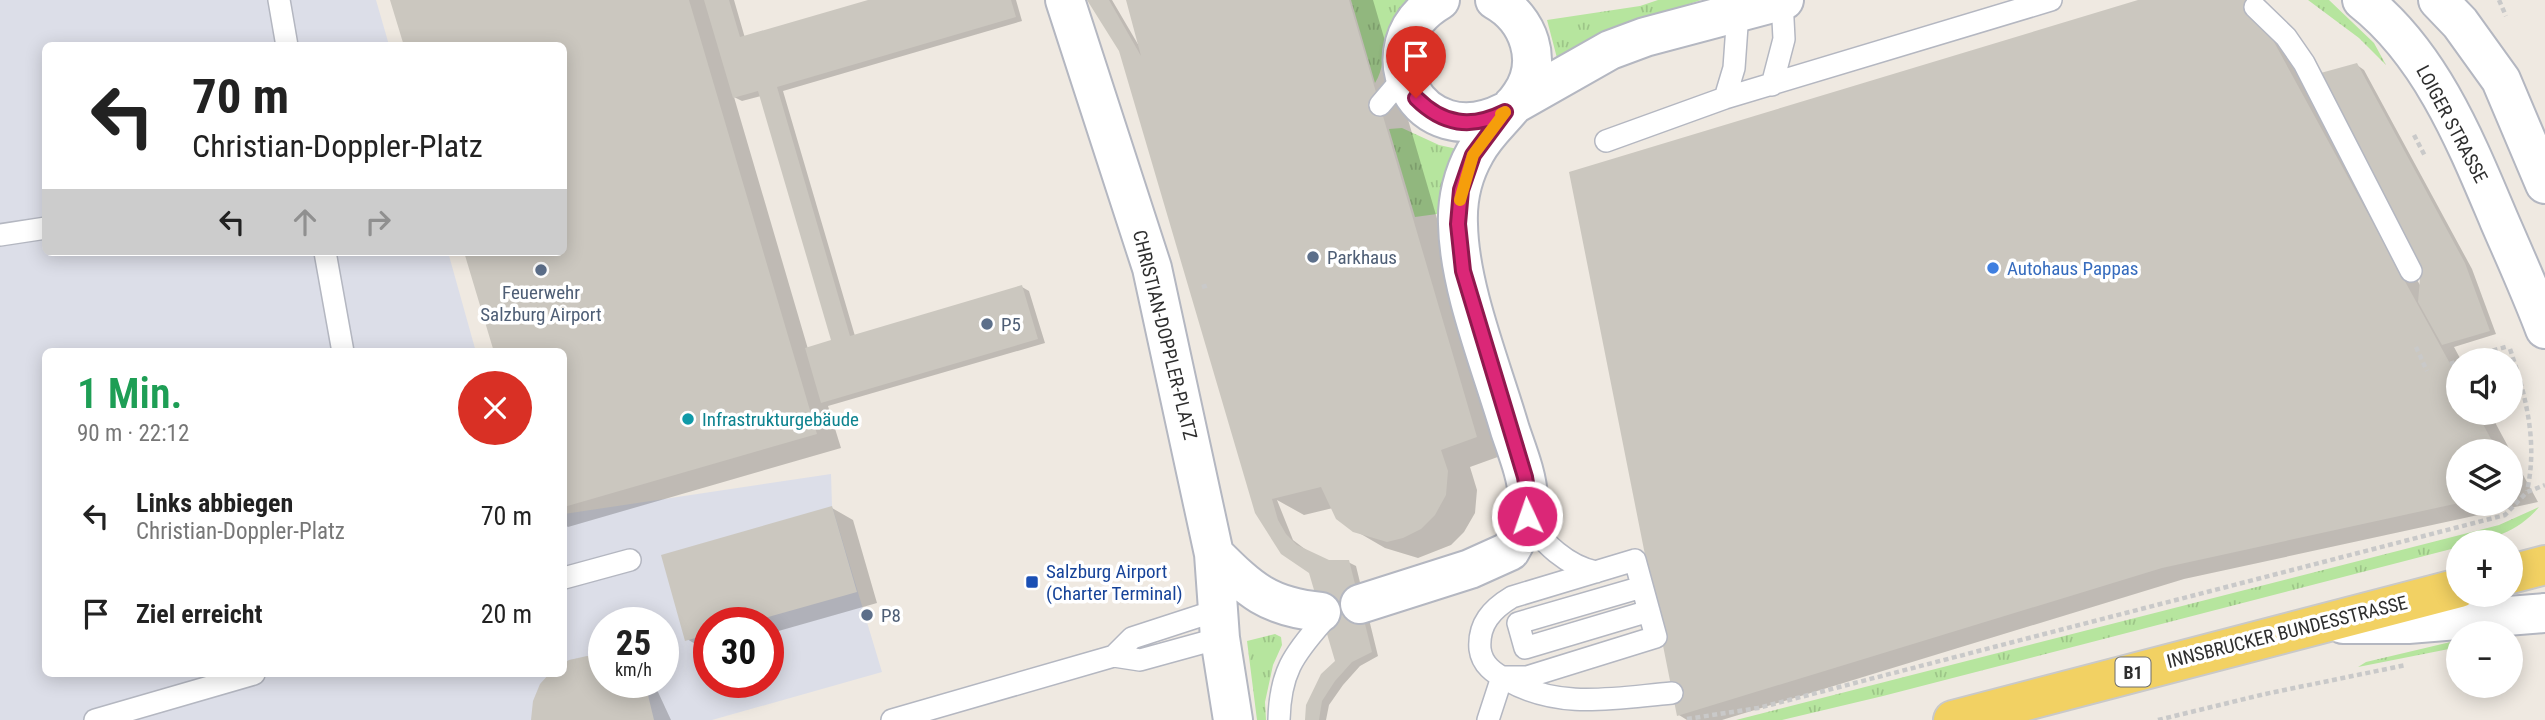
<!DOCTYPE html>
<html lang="de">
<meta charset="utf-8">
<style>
body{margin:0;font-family:"Roboto Condensed",sans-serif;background:#f2f2f2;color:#222;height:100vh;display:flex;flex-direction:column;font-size:26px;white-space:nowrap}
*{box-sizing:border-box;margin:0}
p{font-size:23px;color:#767676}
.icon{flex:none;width:38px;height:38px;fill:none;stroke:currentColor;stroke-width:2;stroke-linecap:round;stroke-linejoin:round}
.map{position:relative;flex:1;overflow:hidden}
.drawer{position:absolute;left:42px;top:348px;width:525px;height:329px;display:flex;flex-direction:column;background:#fff;border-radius:10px;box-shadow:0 4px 18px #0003}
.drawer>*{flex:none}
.top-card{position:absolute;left:42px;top:42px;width:525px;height:214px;border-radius:10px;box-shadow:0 4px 18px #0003;background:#fff;color:#222;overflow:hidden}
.buttons{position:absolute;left:2446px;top:348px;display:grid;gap:14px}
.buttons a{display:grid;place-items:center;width:77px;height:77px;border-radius:50%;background:#fff;box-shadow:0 4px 18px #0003;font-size:35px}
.speed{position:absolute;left:588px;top:607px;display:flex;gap:14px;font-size:35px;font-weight:700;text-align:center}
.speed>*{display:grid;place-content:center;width:91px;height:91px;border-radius:50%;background:#fff;box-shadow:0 4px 18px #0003;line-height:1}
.speed small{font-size:18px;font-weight:400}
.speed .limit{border:10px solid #d22;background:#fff;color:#111}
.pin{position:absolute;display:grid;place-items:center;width:60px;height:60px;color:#fff;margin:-72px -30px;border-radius:50% 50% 50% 0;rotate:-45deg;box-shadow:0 0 7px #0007}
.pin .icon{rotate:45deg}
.me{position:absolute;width:77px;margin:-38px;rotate:357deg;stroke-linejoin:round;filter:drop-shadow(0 0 5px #0008)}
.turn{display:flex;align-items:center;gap:24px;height:147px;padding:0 35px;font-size:32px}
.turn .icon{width:91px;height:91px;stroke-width:2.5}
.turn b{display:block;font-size:49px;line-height:60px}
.lanes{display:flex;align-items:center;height:66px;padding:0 35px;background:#0003;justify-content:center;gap:35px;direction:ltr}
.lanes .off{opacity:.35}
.round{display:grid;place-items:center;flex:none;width:74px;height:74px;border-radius:37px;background:#f2f2f2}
.summary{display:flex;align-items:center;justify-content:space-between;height:119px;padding:0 35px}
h1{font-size:42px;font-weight:600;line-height:52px;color:#1e9e55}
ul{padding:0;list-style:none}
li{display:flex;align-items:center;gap:21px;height:98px;padding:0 35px}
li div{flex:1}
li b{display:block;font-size:26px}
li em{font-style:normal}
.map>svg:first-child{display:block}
</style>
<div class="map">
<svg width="2545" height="720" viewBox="0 0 2545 720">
<defs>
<pattern id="grass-tufts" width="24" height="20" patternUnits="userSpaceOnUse" patternTransform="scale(1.75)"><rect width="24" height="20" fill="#b6e59e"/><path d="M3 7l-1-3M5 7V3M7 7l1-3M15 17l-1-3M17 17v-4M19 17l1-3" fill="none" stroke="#9dc588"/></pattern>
</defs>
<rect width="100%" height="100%" fill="#efe9e1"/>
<path fill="#dcdee8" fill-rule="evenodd" d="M0 0H376L389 45 46 46V252H448L476 352H46V674H564V514L831 474 832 506 882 672 712 720H0ZM604 623H663V682H604ZM709 623H768V682H709Z"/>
<path fill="url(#grass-tufts)" d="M1351 0H1408C1398 11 1389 25 1386 39 1382 55 1384 69 1375 83Z
M1658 0H1701L1620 27 1557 58 1547 20 1640 6Z
M2308 0H2329L2374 43 2386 65 2359 38Z
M1402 128 1439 145 1457 149 1444 178 1437 214 1415 217 1389 129Z
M2539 507C2519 531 2490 542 2459 542V547L1883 696 1782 720H1736L2499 525Z
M1275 634 1281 637 1282 645 1273 665 1265 702 1266 720H1257L1247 641Z
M2459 640V647L2358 667 2366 662Z"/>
<path fill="#0003" fill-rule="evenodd" d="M392 0H734L745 38 874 0H1016L1022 21 783 91 855 336 1022 287 1029 291 1045 343 828 406 841 448 568 527 564 524V352L466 252H564V46ZM761 96 833 341 808 349 734 97 742 101Z
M1090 0H1112L1139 46 1128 0H1373L1506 454 1470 467 1477 490 1475 513 1464 532 1451 545 1418 558 1385 548 1354 530 1333 508 1304 515 1277 500 1293 540 1314 556 1329 561 1348 562 1356 566 1378 656 1360 666 1343 685 1329 705 1326 720H1306L1337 661 1311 572 1282 553 1121 50Z
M2150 0H2264L2421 287 2423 266 2357 65 2364 70 2472 269 2496 334 2454 347 2461 360 2459 413H2490L2511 452H2459V504H2511V453L2538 502 2184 579 1722 720H1687L1679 715Z
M832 508 853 520 877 603 768 634V623H709L707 651 687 639Z
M570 661 604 682H647L658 692 671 720H534L542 685 551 674H564V665Z"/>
<path fill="#cbc7bf" d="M390 0H689L817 434 564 507V352H494L464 252H564V46H404Z
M704 0H729L740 37 868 0H1011L1016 17 777 87 850 336 1022 285 1038 339 821 403 805 348 831 340 758 91 733 98Z
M1087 0H1109L1141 56 1126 0H1349L1477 437 1441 450 1448 471 1446 495 1435 515 1421 529 1403 538 1387 542 1353 532 1336 519 1321 487 1272 499 1278 520 1286 534 1297 545 1329 560H1349L1372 652 1352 662 1335 681 1322 701 1319 720H1305L1306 705 1321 674 1335 661 1309 573 1281 554 1255 513 1119 51Z
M2138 0H2251L2459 380V413H2477L2498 452H2459V503L2162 568 1677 716 1569 172Z
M2357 63 2465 263 2490 331 2442 345 2418 302 2421 266 2317 74Z
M832 506 857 592 747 623H709V634L685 641 661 555Z
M587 656 604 658V682H640L648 695 654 720H531L533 701 540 684 549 674H564V663L569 660Z"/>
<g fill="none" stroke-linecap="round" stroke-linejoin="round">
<defs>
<path id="service" d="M279 0 287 46
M2255 7 2286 37 2304 63 2411 271
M1772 85 1784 39 1782 0
M1725 98 1734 68 1738 12
M1380 105 1397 85 1403 69
M1606 141 1725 98 2051 0
M0 235 46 228
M325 252 343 352
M1525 520C1545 543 1566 566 1596 572
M564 578 630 560
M1642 587 1518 623 1525 648 1649 611
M1218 610 1132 638 1114 656 1140 660 1220 638
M1502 677H1527L1656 637 1635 560 1512 597C1492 609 1478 624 1480 649 1482 665 1494 673 1507 680 1560 710 1614 698 1672 693
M95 720 254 674
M892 720 1114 656
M1279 720C1280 673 1293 655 1323 621
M1488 720 1502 677"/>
<path id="minor" d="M1065 0 1152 268 1214 554 1220 638 1233 720
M1440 0C1361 46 1419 156 1505 112
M2362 0C2431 54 2466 142 2499 220 2515 257 2531 292 2545 329
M2438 0 2460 23 2501 80 2545 184
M1513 105 1610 50 1645 37 1784 0
M1214 554C1250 590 1268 607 1321 612
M1360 604 1470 569 1510 551C1520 534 1529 517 1528 497 1527 475 1517 451 1510 430 1492 368 1459 288 1458 224 1457 200 1463 174 1475 153 1487 130 1507 116 1521 95 1544 62 1529 19 1495 0"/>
<path id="secondary" d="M2343 624H2408L2545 613"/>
<path id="primary" d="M2511 574 2545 565
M1953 720 2459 588"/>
</defs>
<use href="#service" stroke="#b4b7c1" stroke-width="24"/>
<use href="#minor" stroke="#b4b7c1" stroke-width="42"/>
<use href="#secondary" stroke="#b4b7c1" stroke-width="42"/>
<use href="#primary" stroke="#c9c9c9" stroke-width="42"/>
<path stroke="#c9c9c9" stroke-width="4.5" stroke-dasharray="5 3.5" stroke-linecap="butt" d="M2499 0 2506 16
M2414 135 2425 156
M1202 287 1209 285
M2416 347 2427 371
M2510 349C2526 396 2538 442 2527 491
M2460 360 2509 346
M2450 364 2459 361
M1687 719 1758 708 2505 515 2527 492 2545 485
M2158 720 2265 694 2406 665"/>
<use href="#service" stroke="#fff" stroke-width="21"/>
<use href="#minor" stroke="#fff" stroke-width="38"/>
<use href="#secondary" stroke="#fff" stroke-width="38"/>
<use href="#primary" stroke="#f2d163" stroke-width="38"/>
</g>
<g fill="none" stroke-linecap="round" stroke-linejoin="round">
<defs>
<path id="route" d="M1416 98C1443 125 1471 129 1505 112L1473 155 1461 190 1458 224 1463 271 1525 477 1528 496 1527 516"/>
</defs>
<use href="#route" stroke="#8e194d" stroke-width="18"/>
<use href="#route" stroke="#db2777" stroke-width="12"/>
<path stroke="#f59e0b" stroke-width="12" d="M1460 200 1473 155 1505 112 1501 114"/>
</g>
<g fill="#5c6f8a" stroke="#fff" stroke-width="2.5">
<circle cx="1313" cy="257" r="7"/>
<circle cx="541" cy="270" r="7"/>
<circle cx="987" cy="324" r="7"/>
<circle cx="867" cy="615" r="7"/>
</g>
<circle fill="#3f7fe0" stroke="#fff" stroke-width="2.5" cx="1993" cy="268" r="7"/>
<circle fill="#0f9aa8" stroke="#fff" stroke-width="2.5" cx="688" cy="419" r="7"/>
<rect fill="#1a4fb4" stroke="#fff" stroke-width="2.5" x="1025" y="575" width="14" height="14" rx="3.5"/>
<g text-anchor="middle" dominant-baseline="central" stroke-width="7" stroke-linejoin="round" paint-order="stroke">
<rect fill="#fff" stroke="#6d6d6d" stroke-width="2" x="2115.5" y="657.5" width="35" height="29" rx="5"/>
<g font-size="18" font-weight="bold" fill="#2e2e2e">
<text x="2133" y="672">B1</text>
</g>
<g font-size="19" fill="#2e2e2e" stroke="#fff">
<text transform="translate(2452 124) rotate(62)">LOIGER STRASSE</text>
<text transform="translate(1165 335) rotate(76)">CHRISTIAN-DOPPLER-PLATZ</text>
<text transform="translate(2287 632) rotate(-14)">INNSBRUCKER BUNDESSTRASSE</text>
</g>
<g font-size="19" fill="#4e5e75" stroke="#fff" text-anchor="start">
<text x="1327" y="257">Parkhaus</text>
<text x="541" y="292" text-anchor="middle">Feuerwehr<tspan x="541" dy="22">Salzburg Airport</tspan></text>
<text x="1001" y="324">P5</text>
<text x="881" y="615">P8</text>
</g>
<g font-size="19" fill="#366cbe" stroke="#fff" text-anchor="start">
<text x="2007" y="268">Autohaus Pappas</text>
</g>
<g font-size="19" fill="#0d838f" stroke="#fff" text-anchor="start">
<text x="702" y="419">Infrastrukturgebäude</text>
</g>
<g font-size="19" fill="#164399" stroke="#fff" text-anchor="start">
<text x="1046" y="571">Salzburg Airport<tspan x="1046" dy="22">(Charter Terminal)</tspan></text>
</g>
</g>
</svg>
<div class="buttons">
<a><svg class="icon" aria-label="sound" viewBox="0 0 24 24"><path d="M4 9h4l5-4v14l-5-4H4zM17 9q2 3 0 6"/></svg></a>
<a><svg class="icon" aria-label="layers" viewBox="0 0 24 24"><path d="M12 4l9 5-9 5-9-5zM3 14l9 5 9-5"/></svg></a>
<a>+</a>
<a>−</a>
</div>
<div class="speed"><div>25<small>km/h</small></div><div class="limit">30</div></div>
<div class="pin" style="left:1416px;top:98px;background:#d93025"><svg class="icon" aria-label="arrive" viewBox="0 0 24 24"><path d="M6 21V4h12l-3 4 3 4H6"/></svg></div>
<svg class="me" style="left:1527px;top:516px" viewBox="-20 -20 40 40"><circle r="17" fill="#db2777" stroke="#fff" stroke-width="3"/><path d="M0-11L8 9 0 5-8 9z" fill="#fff"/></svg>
<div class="top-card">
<div class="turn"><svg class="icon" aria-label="left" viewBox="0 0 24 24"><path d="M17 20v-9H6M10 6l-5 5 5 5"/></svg><div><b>70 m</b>Christian-Doppler-Platz</div></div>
<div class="lanes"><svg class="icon" aria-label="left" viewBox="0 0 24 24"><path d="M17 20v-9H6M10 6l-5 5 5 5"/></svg><svg class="icon off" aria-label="ahead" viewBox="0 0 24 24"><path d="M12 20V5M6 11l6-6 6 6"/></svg><svg class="icon off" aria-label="right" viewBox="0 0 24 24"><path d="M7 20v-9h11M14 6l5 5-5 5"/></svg></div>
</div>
<section class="drawer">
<div class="summary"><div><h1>1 Min.</h1><p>90 m · 22:12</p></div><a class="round" style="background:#d93025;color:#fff"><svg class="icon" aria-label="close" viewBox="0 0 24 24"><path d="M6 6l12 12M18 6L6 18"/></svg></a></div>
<ul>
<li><svg class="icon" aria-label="left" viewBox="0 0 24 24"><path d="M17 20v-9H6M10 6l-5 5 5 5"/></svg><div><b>Links abbiegen</b><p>Christian-Doppler-Platz</p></div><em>70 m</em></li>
<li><svg class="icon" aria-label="arrive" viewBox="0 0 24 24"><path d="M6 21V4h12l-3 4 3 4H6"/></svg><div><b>Ziel erreicht</b></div><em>20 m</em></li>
</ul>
</section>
</div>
